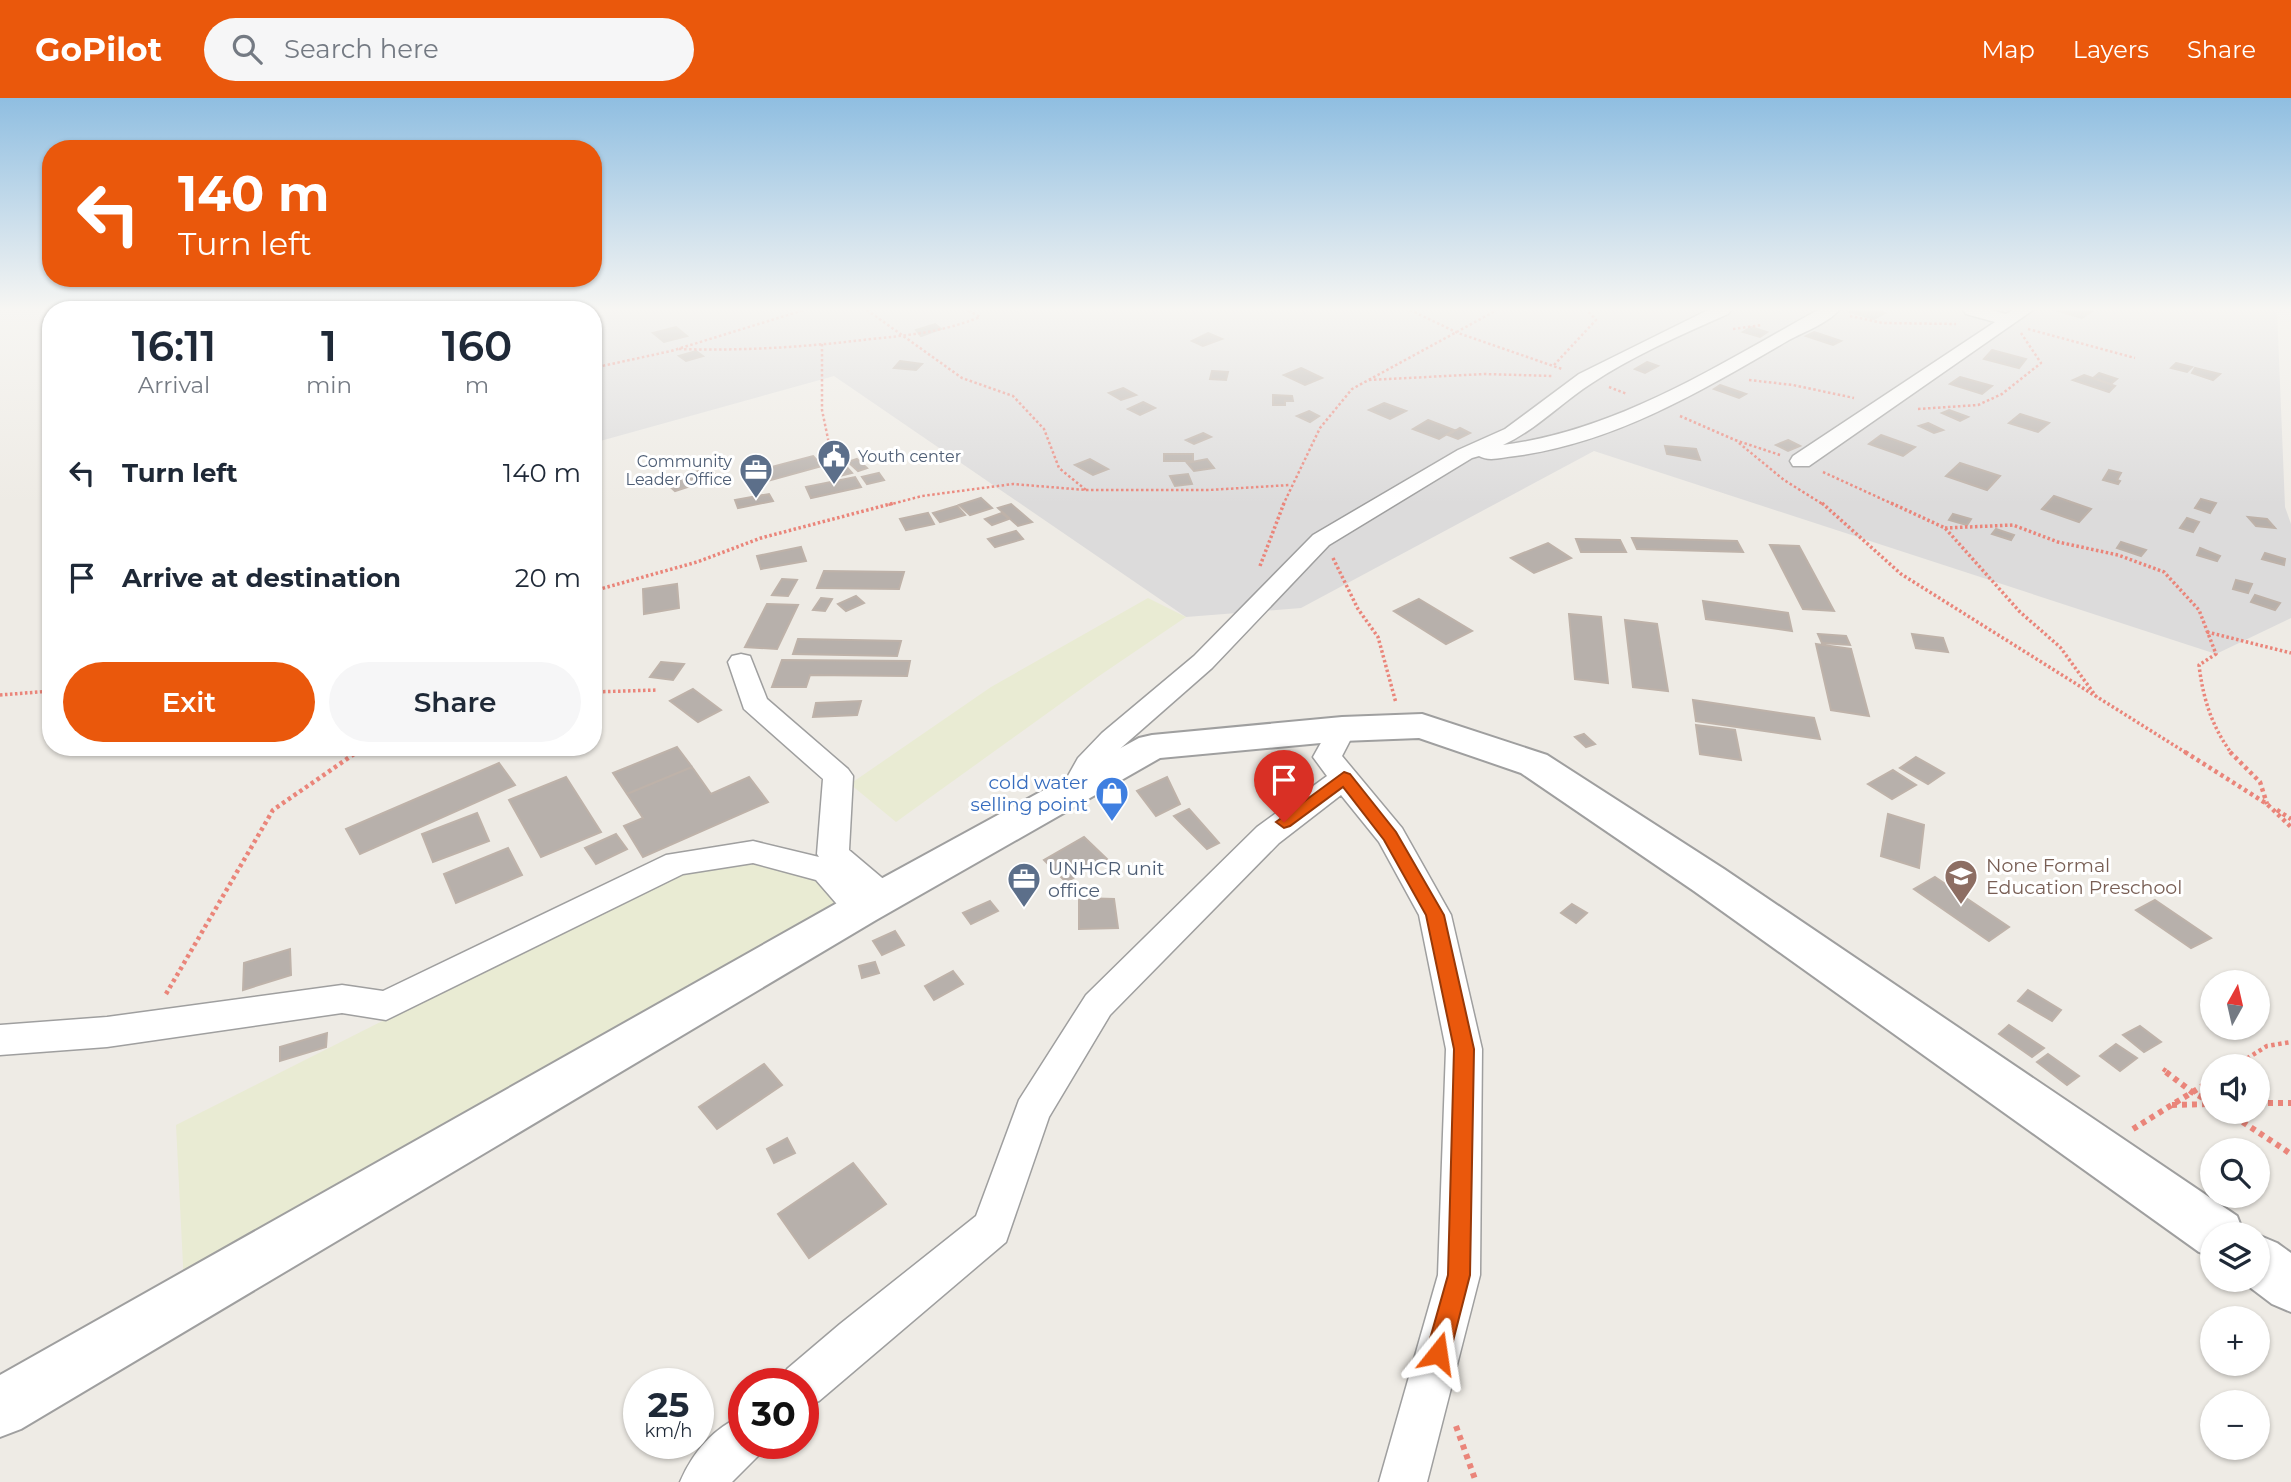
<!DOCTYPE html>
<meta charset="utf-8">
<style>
body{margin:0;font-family:Montserrat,sans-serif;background:#f6f6f7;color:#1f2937;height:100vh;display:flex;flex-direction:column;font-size:26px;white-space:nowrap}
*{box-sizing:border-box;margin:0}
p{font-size:23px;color:#747a83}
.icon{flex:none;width:38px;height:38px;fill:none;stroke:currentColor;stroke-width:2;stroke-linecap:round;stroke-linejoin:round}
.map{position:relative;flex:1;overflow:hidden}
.details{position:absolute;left:42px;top:203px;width:560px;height:455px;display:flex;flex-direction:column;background:#fff;border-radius:28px;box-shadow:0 2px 5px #0004}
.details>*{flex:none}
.hud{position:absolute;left:42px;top:42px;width:560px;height:147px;border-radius:28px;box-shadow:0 2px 5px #0004;background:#ea580c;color:#fff;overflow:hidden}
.needle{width:46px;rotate:8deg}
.controls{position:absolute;left:2200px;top:872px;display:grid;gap:14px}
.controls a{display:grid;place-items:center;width:70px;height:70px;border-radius:50%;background:#fff;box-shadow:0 2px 5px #0004;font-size:35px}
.speed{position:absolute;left:623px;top:1270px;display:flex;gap:14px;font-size:35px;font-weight:700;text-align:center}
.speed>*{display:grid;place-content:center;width:91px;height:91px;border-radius:50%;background:#fff;box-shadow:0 2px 5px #0004;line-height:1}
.speed small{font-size:18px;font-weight:400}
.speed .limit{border:10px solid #d22;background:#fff;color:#111}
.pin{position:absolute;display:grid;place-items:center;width:60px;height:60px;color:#fff;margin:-72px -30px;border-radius:50% 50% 50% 0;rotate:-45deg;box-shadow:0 0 7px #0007}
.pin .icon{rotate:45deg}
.me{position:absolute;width:77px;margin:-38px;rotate:15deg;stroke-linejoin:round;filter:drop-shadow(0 0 5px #0008)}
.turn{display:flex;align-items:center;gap:24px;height:147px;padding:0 21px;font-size:32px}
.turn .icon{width:91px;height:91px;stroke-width:2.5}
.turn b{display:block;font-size:49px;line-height:60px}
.eta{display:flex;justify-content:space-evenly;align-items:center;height:119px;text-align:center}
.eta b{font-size:42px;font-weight:600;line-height:49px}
.button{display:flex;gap:14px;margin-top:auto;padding:14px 21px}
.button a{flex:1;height:80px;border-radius:42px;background:#ea580c;color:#fff;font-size:28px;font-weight:600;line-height:80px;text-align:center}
.button a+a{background:#f6f6f7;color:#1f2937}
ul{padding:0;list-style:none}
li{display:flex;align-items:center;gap:21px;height:105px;padding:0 21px}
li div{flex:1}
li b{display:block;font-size:26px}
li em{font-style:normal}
header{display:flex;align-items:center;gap:42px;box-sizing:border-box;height:98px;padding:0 35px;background:#ea580c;color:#fff}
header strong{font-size:33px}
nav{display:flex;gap:38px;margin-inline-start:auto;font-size:24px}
.search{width:490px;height:63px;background:#f6f6f7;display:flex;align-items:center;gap:18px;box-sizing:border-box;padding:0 24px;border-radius:38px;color:#747a83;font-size:26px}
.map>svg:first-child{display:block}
</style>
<header>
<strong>GoPilot</strong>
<div class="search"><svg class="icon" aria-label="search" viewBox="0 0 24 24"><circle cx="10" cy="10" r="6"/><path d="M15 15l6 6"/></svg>Search here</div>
<nav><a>Map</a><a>Layers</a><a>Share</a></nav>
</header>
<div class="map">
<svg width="2291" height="1384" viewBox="0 0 2291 1384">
<rect width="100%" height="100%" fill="#eeebe5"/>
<path fill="#dcdbdb" d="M593 212H2277L2285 409 2291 426V520L2216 556 1594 353 1301 510 1186 519 834 278 593 345Z"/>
<path fill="#e9ebd3" d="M1148 500 1186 519 1099 578 896 724 850 686 991 589Z
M746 765 814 778 850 808 184 1187 176 1027 676 775Z"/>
<path fill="#b7b0ab" stroke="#beb2a9" stroke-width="2" d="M1855 212H1875L1885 215 1874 221 1850 214Z
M2055 212H2087L2092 213 2082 220Z
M935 226 941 231 921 238 916 232Z
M676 229 687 238 664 244 653 235Z
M1751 229 1767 234 1760 239 1743 234Z
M1814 234 1841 243 1833 247 1806 238Z
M1208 235 1222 241 1203 248 1192 243Z
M1992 252 2026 261 2019 270 1984 261Z
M696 253 703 258 686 263 679 258Z
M900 263 922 266 916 272 894 270Z
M1647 264 1658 268 1645 275 1635 271Z
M2176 265 2192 269 2187 274 2171 270Z
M1301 270 1322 280 1305 287 1284 277Z
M2195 270 2220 276 2213 282 2192 275Z
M1212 273 1228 274 1226 282 1210 281Z
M2099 275 2117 281 2111 286 2093 280Z
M2084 277 2115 288 2109 294 2073 282Z
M1960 279 1992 288 1982 296 1950 286Z
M1720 287 1746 296 1739 300 1714 291Z
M1123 290 1136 297 1121 302 1109 295Z
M1273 297 1292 298 1293 303H1285V307H1273Z
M1143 304 1155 310 1140 317 1128 311Z
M1384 305 1406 313 1390 321 1369 312Z
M1949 312 1968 319 1960 323 1942 315Z
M1309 313 1319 318 1310 324 1297 318Z
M2020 316 2049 325 2038 334 2009 325Z
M1428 322 1454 332 1439 341 1413 331Z
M1928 325 1943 332 1934 335 1919 328Z
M1460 330 1470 335 1458 341 1448 337Z
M1203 335 1211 339 1194 346 1186 342Z
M1881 337 1915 349 1903 358 1869 346Z
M1788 342 1800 348 1788 353 1776 347Z
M1665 348 1696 351 1700 362 1667 356Z
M1164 356H1193V363H1164Z
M813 358 822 368 753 387 745 376Z
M857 361 867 370 858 373 848 364Z
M1090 361 1108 371 1093 377 1075 367Z
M1207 361 1214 370 1194 373 1187 365Z
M1960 365 2000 378 1987 392 1946 378Z
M844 366 852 375 836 379 829 371Z
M708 370 718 379 675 393 665 384Z
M2109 372 2121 375 2117 382 2120 383 2118 386 2103 382Z
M879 375 884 382 867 386 862 379Z
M1188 376 1192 386 1175 388 1170 378Z
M855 379 861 389 811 400 806 389Z
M769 396 773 403 738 410 735 402Z
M2054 398 2091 411 2079 424 2042 411Z
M981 400 992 410 970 417 959 407Z
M2201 401 2216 405 2210 415 2195 410Z
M1011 406 1032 424 1018 428 998 410Z
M957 408 965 417 940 424 933 415Z
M928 415 934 426 906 432 900 421Z
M1002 415 1009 421 992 427 985 421Z
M1953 416 1971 421 1967 427 1949 422Z
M2248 419 2267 421 2275 430 2256 428Z
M2187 420 2199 424 2193 434 2180 430Z
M1996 431 2014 437 2011 442 1992 436Z
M1016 433 1023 441 995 449 988 441Z
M1632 440 1737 443 1743 454 1637 451Z
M1576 441 1620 442 1626 454H1581Z
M2121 444 2146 452 2141 458 2117 450Z
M1548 445 1571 460 1534 475 1511 460Z
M1770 447 1799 448 1834 513 1803 511Z
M801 449 806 463 761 471 757 458Z
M2200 450 2220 458 2217 463 2197 457Z
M2265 455 2285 461 2284 467 2262 461Z
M824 473 904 474 899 491 817 490Z
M782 481 797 482 788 498 772 497Z
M2236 482 2252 486 2248 495 2233 491Z
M677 486 679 510 644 516 643 491Z
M2255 497 2280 505 2275 512 2251 504Z
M856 498 864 505 846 513 838 506Z
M821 500 832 501 825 513 813 512Z
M1419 501 1472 533 1446 546 1394 513Z
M1703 503 1788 515 1792 533 1706 521Z
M767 506 798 507 777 551 745 549Z
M1569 516 1601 519 1608 585 1575 581Z
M1625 522 1657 526 1668 593 1633 589Z
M1818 536 1846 538 1850 547 1822 545Z
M1912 536 1943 540 1948 554 1916 550Z
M798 541 901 543 897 558 793 556Z
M1816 546 1851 551 1869 618 1831 612Z
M782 562 910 563 907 578 810 577 806 589H772Z
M661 564 684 566 673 582 650 579Z
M693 591 721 612 698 624 670 603Z
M1693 602 1814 620 1820 641 1696 623Z
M861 603 857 617 813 619 816 605Z
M1696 627 1735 632 1741 662 1700 656Z
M1584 636 1595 646 1586 649 1575 639Z
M677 649 692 669 627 696 613 675Z
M1916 659 1944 675 1928 686 1900 670Z
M499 665 515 687 360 756 346 731Z
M692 669 711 696 749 679 768 704 643 759 624 728 643 720 627 696Z
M1893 672 1916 687 1892 701 1868 686Z
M566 679 601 734 541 759 509 702Z
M1167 679 1180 706 1156 718 1137 693Z
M1189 711 1219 745 1207 751 1174 718Z
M477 715 489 743 433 764 422 736Z
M1888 716 1924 727 1919 770 1881 758Z
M616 736 627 751 596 766 585 750Z
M1084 739 1107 761 1066 784 1044 762Z
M508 750 522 777 456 805 444 776Z
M1935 779 2009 829 1989 843 1914 791Z
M1079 800 1114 801 1118 830 1079 831Z
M2155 802 2211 840 2191 850 2136 812Z
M990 803 998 813 971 826 963 815Z
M1572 806 1587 815 1576 825 1561 815Z
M895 833 904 847 882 857 873 843Z
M290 851 291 877 243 892 244 865Z
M875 864 879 875 862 880 859 868Z
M953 873 963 886 934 902 925 888Z
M2028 892 2061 912 2052 923 2018 903Z
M2009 927 2044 950 2032 959 1999 936Z
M2140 928 2161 944 2144 954 2123 937Z
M327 935 326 949 280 963V949Z
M2116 946 2137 960 2120 973 2100 958Z
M2048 956 2079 978 2067 987 2037 964Z
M764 966 782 987 717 1031 699 1009Z
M787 1040 795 1055 774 1065 767 1051Z
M853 1065 886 1106 809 1160 778 1116Z"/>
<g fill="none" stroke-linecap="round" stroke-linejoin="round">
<defs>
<path id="minor" d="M1708 212H1731L1728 216C1683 236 1634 257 1592 285 1562 304 1536 332 1503 347 1619 332 1718 267 1818 212H1839C1828 225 1804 234 1789 242 1703 292 1615 345 1515 358 1503 359 1489 364 1479 358L1472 360 1329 447 1212 570 1122 649 1100 672 1086 699 1075 702 1064 699 1060 692 1078 660 1102 635 1194 558 1313 437 1458 352 1505 331 1579 276Z
M1963 212H1991L2006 216 2013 212H2033L1809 368H1793L1790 363 1793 358 1995 224 1966 216Z
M741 556 750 558 767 601 848 671 853 678 849 752 894 790 899 799 894 808 883 811 876 809 873 820 861 823 849 820 816 782 753 765 683 776 386 922 342 915 107 949 0 957V927L107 919 342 887 383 893 666 757 753 743 819 759 817 756 823 681 744 611 728 564 732 558Z
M1342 622 1352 625 1356 631 1342 658 1402 730 1451 817 1482 951 1480 1177 1427 1384H1379L1438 1177 1446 951 1419 817 1379 744 1341 697 1279 745 1110 917 1049 1019 1006 1144 819 1303 803 1309V1286H781L787 1271 840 1226 976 1118 1019 1002 1086 897 1257 729 1327 678 1313 659 1332 625Z
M744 1317V1346H765L760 1356 732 1384H680C693 1354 713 1330 744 1317Z"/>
<path id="tertiary" d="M1422 616 1547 657 1724 771 2237 1118 2244 1136H2212V1159L2199 1154 1694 793 1521 675 1419 640 1342 643 1160 660 876 822 21 1331 0 1339V1277L846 800 1139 640 1152 637 1342 619Z
M2258 1137 2277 1145 2291 1155V1214L2272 1206 2239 1181H2258Z"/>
</defs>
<use href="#minor" stroke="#9f9f9f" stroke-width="3"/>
<use href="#tertiary" stroke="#9f9f9f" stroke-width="4"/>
<path stroke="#ea857a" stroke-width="2.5" stroke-dasharray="2.5 2.5" stroke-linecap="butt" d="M867 212 962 280 1013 298 1044 331 1059 370 1086 392 1013 386 922 398 888 407
M1410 212 1458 235 1562 271
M1850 218 1883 225 1956 226
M1733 231 1762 227
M2028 231 2135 260
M822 246V312L833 365
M679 251C744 253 806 249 871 241 911 237 942 234 980 219L968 212
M1554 267 1596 222 1587 212
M593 270 671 253 804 212
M1369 282 1484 276 1553 278
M1749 282 1793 287 1854 300
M1609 289 1627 296
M1918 311 1978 307 2002 296 2041 265 2021 235
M1680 318 1735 342 1780 357
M1739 345 1784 382 1824 407
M1823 374 1895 407
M1086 392H1209L1290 387
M1283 407 1320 330 1352 291 1497 212"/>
<path stroke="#ea857a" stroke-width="3.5" stroke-dasharray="2.5 2.5" stroke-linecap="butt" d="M1822 405 1901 476 2188 656
M1891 405 1945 430 2020 514 2060 549 2098 601
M1945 430 2013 427 2058 444 2118 457 2164 474 2199 512 2216 556 2199 567C2203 601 2212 629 2232 656
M1333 460 1358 511 1378 539 1396 605
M1260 468 1284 405
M593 493 697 464 761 440 894 405
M2207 534 2291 555
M593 594 657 592
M0 597 51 593
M355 656 365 649"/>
<path stroke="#ea857a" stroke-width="4.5" stroke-dasharray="3.5 3.5" stroke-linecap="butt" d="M2185 654 2267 706 2291 729
M2230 654 2260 684 2267 706
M2277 712 2291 721
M166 896 273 712 357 654
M2235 968 2267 948 2291 944
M2163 971 2169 975"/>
<path stroke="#ea857a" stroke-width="6" stroke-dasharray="5 5" stroke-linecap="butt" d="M2166 974 2192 994 2212 1005
M2258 1005H2291
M2172 1007 2212 1006
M2226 1013 2291 1056
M2133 1031 2212 982
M1456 1328 1476 1384"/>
<use href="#minor" fill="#fff" fill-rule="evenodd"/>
<use href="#tertiary" fill="#fff" fill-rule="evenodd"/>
</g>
<linearGradient id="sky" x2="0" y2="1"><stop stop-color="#8fbee1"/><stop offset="0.52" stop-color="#f7f6f3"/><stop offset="1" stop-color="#f7f6f3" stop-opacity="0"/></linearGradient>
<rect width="2291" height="406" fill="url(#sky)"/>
<path fill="#ea580c" stroke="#983908" stroke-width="2" d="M1344 674 1350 676 1396 734 1444 817 1474 951 1470 1177 1450 1255 1446 1263 1438 1267 1430 1263 1426 1255 1448 1177 1454 951 1426 817 1384 742 1343 689 1290 728 1284 730 1276 724Z"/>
<defs>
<symbol id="civic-pin" viewBox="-11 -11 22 30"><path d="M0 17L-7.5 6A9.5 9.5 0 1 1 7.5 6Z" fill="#5c6f8a" stroke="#fff"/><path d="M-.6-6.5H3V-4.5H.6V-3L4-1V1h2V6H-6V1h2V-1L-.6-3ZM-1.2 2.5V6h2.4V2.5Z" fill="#fff"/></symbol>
<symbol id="office-pin" viewBox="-11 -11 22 30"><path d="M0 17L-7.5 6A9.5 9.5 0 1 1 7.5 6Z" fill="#5c6f8a" stroke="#fff"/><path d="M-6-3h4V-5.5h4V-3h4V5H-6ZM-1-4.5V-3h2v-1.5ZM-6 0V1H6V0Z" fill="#fff"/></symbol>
<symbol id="shop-pin" viewBox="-11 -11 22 30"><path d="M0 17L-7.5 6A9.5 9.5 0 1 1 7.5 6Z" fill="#3f7fe0" stroke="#fff"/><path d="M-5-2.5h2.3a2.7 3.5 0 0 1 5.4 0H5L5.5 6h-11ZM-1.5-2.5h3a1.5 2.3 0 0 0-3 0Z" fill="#fff"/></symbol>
<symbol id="school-pin" viewBox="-11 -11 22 30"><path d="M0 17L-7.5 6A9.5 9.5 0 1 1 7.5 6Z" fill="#8d6e63" stroke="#fff"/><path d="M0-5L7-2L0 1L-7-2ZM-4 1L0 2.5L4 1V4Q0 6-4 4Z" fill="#fff"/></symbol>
</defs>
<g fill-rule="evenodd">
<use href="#civic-pin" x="815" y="339" width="38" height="52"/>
<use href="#office-pin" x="737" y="353" width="38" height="52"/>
<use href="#shop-pin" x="1093" y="676" width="38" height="52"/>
<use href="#school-pin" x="1942" y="759" width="38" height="52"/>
<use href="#office-pin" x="1005" y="762" width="38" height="52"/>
</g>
<g text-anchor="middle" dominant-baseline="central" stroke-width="6" stroke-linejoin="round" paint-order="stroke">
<g font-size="16" fill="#4e5e75" stroke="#fff" text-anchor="start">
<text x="858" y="358">Youth center</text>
<text x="732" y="363" text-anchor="end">Community<tspan x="732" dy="18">Leader Office</tspan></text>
</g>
<g font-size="19" fill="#366cbe" stroke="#fff" text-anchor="end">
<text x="1088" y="684">cold water<tspan x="1088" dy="22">selling point</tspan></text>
</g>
<g font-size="19" fill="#785e54" stroke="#fff" text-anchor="start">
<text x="1986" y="767">None Formal<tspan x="1986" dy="22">Education Preschool</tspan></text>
</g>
<g font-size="19" fill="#4e5e75" stroke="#fff" text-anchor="start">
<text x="1048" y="770">UNHCR unit<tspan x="1048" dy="22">office</tspan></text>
</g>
</g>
</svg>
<div class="controls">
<a><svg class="needle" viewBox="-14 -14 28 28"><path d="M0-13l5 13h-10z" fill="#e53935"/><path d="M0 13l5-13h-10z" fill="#747a83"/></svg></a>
<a><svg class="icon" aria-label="sound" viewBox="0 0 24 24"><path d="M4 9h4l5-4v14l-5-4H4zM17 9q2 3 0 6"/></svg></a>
<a><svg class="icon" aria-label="search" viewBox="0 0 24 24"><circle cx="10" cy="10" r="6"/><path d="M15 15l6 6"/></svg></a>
<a><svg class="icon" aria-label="layers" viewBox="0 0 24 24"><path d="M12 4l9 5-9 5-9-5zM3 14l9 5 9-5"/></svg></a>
<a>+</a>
<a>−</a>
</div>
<div class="speed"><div>25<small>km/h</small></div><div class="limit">30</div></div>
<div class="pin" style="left:1284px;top:724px;background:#d93025"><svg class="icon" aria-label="arrive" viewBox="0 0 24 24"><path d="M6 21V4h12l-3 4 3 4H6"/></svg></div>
<svg class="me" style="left:1438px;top:1255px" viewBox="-20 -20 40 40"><path d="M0-17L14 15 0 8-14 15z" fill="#ea580c" stroke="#fff" stroke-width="4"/></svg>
<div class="hud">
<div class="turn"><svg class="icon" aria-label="left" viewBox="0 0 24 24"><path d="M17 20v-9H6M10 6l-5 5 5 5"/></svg><div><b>140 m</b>Turn left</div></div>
</div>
<section class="details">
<div class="eta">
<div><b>16:11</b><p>Arrival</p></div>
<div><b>1</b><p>min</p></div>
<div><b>160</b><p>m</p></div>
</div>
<ul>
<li><svg class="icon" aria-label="left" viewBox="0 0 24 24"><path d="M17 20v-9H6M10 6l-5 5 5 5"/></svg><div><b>Turn left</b></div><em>140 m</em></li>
<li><svg class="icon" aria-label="arrive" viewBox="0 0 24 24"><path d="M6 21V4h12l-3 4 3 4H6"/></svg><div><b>Arrive at destination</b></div><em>20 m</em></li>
</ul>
<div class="button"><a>Exit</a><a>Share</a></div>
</section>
</div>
